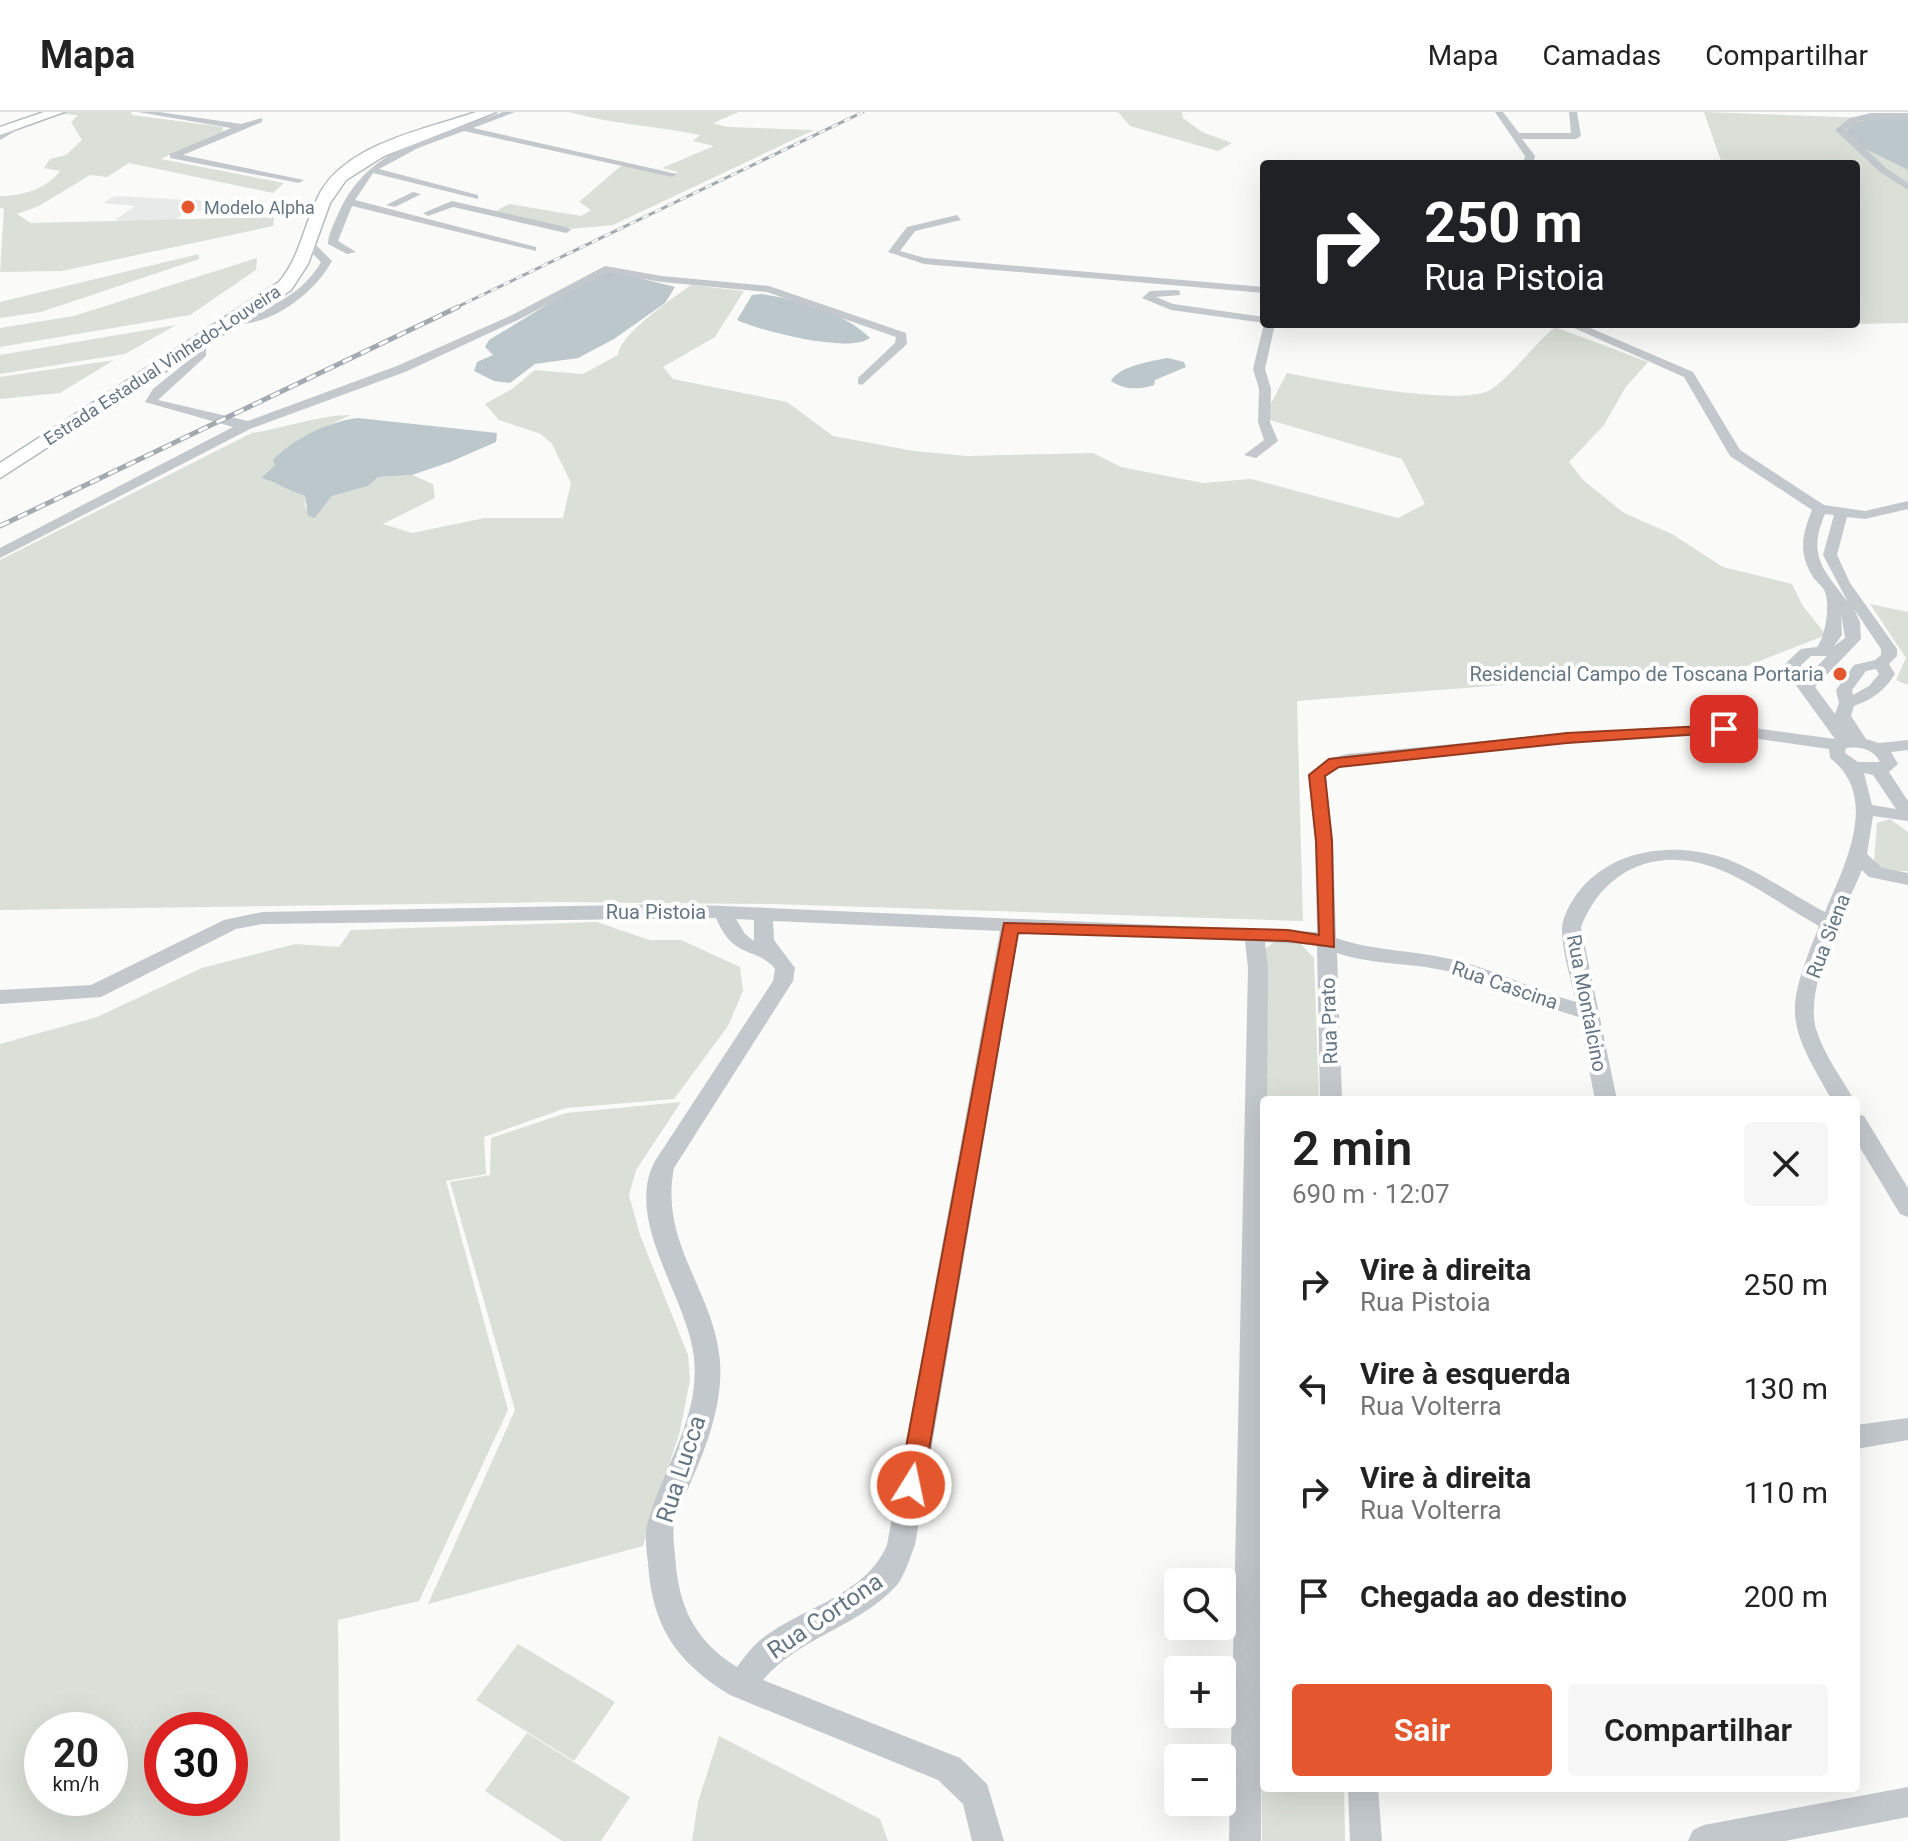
<!DOCTYPE html>
<html lang="pt">
<meta charset="utf-8">
<style>
body{margin:0;font-family:Roboto,sans-serif;background:#f6f6f6;color:#222;height:100vh;display:flex;flex-direction:column;font-size:30px;white-space:nowrap}
*{box-sizing:border-box;margin:0}
p{font-size:26px;color:#767676}
.icon{flex:none;width:44px;height:44px;fill:none;stroke:currentColor;stroke-width:2;stroke-linecap:round;stroke-linejoin:round}
.map{position:relative;flex:1;overflow:hidden}
.panel{position:absolute;left:1260px;top:984px;width:600px;height:696px;display:flex;flex-direction:column;background:#fff;border-radius:8px;box-shadow:0 8px 32px #0002}
.panel>*{flex:none}
.hud{position:absolute;left:1260px;top:48px;width:600px;height:168px;border-radius:8px;box-shadow:0 8px 32px #0002;background:#202124;color:#fff;overflow:hidden}
.buttons{position:absolute;left:1164px;top:1456px;display:grid;gap:16px}
.buttons a{display:grid;place-items:center;width:72px;height:72px;border-radius:8px;background:#fff;box-shadow:0 8px 32px #0002;font-size:40px}
.speed{position:absolute;left:24px;top:1600px;display:flex;gap:16px;font-size:40px;font-weight:700;text-align:center}
.speed>*{display:grid;place-content:center;width:104px;height:104px;border-radius:50%;background:#fff;box-shadow:0 8px 32px #0002;line-height:1}
.speed small{font-size:20px;font-weight:400}
.speed .limit{border:12px solid #d22;background:#fff;color:#111}
.pin{position:absolute;display:grid;place-items:center;width:68px;height:68px;color:#fff;margin:-34px;border-radius:16px;box-shadow:0 4px 12px #0006}
.me{position:absolute;width:88px;margin:-44px;rotate:10deg;stroke-linejoin:round;filter:drop-shadow(0 0 6px #0008)}
.turn{display:flex;align-items:center;gap:28px;height:168px;padding:0 32px;font-size:36px}
.turn .icon{width:104px;height:104px;stroke-width:2.5}
.turn b{display:block;font-size:56px;line-height:68px}
.round{display:grid;place-items:center;flex:none;width:84px;height:84px;border-radius:8px;background:#f6f6f6}
.headline{display:flex;align-items:center;justify-content:space-between;height:136px;padding:0 32px}
h1{font-size:48px;font-weight:600;line-height:60px}
.cta{display:flex;gap:16px;margin-top:auto;padding:16px 32px}
.cta a{flex:1;height:92px;border-radius:8px;background:#e4572e;color:#fff;font-size:32px;font-weight:600;line-height:92px;text-align:center}
.cta a+a{background:#f6f6f6;color:#222}
ul{padding:0;list-style:none}
li{display:flex;align-items:center;gap:24px;height:104px;padding:0 32px}
li div{flex:1}
li b{display:block;font-size:30px}
li em{font-style:normal}
header{display:flex;align-items:center;gap:48px;box-sizing:border-box;height:112px;padding:0 40px;background:#fff;border-bottom:2px solid #e0e0e0}
header strong{font-size:38px}
nav{display:flex;gap:44px;margin-inline-start:auto;font-size:28px}
.map>svg:first-child{display:block}
</style>
<header>
<strong>Mapa</strong>
<nav><a>Mapa</a><a>Camadas</a><a>Compartilhar</a></nav>
</header>
<div class="map">
<svg width="1908" height="1729" viewBox="0 0 1908 1729">
<rect width="100%" height="100%" fill="#fafaf8"/>
<path fill="#e8e9e9" d="M115 84 247 91 240 99H186L176 108 144 110 115 108 135 94 103 91Z"/>
<path fill="#dadfd7" fill-rule="evenodd" d="M62 0H131L132 3 223 15V19L161 47 284 71 273 81 129 51 107 65 90 63 39 94 17 102 31 111 274 105 273 114 62 159 0 160 4 97 0 96V84C22 84 47 77 60 59L44 56 50 47 66 43 82 28 71 10 78 3 59 2Z
M569 0H739L713 11 727 15 814 18 613 113 570 117 496 99 509 92 581 104 591 98 579 90 622 53 672 64 678 60 662 56 714 34 693 29 700 23C656 14 612 12 569 0Z
M1118 0H1182L1183 6 1202 20 1232 31 1218 39 1130 14Z
M1704 0 1870 6 1859 34 1908 58V211L1856 212V52H1722Z
M199 142V147L41 200 0 206V190Z
M257 146 256 158 190 203 0 235V216L74 204Z
M691 173 744 179 715 225 663 255 673 267 787 290 833 324 914 339 967 344 1093 341 1121 355 1203 371 1251 367 1398 406 1425 392 1402 347 1263 306 1287 261C1327 269 1454 294 1488 279 1507 270 1535 231 1555 215L1648 250 1625 276 1604 313 1569 350 1584 369 1624 401 1672 422 1723 455 1792 472 1803 494 1826 523 1747 554 1297 589 1303 809 773 792 555 790 0 798V448L252 321C286 316 318 303 351 303L315 319 280 341 276 352 261 366C277 370 289 380 305 384V395L315 406 332 384 368 374 378 365 412 363 433 372 435 386 383 412 412 421 485 406H563L571 371 552 332 541 322 499 308 485 292 512 277 535 258 583 262 618 243C619 223 673 186 691 173Z
M176 213 125 242 0 262V243Z
M114 248 60 281 0 287V265Z
M1870 492 1908 500V573L1896 568 1906 546Z
M1890 707 1908 720V759L1888 760 1874 751 1877 711Z
M597 810 649 828H681L740 855 743 879 728 914 674 987 566 996 484 1025 486 1062 446 1069 508 1298 419 1489 338 1508 340 1729H0V932L97 905 202 856 295 832 339 835 351 818ZM42 1618H110V1686H42ZM162 1618H230V1686H162Z
M1276 829 1301 832 1314 846 1319 988H1264V1676H1344L1345 1729H1262V839Z
M681 990 636 1058 629 1083 640 1123 688 1243 690 1268 680 1319 643 1434 428 1492 515 1298 450 1070 490 1063 491 1026 566 1001Z
M518 1532 615 1590 574 1649 476 1588Z
M527 1621 630 1685 601 1729H562L485 1679Z
M719 1624 880 1707 888 1729H692L698 1690Z"/>
<path fill="#bbc7cb" d="M1870 6 1908 7V58L1859 34 1846 21 1849 14Z
M599 161H620L675 175 665 191 614 227 578 246 535 252 510 271 494 269 474 259 477 250 493 243 485 235 489 228Z
M762 182C798 188 844 200 870 226 848 242 761 219 737 208L752 183Z
M1168 246 1184 250 1186 255 1155 268 1154 273C1139 278 1124 278 1111 269 1119 254 1151 249 1168 246Z
M358 306 497 321 496 330 450 350 412 363 378 365 368 374 332 384 315 406 308 404 305 384C288 379 277 370 261 366L275 353 273 348C293 327 329 309 358 306Z"/>
<g fill="none" stroke-linecap="round" stroke-linejoin="round">
<defs>
<path id="primary" d="M44 0H64L0 23V15Z
M476 0H496L384 44 346 68 330 91 308 152 291 178 0 366V351L279 170C301 144 304 111 320 81 348 31 427 17 476 0Z"/>
</defs>
<use href="#primary" stroke="#b5babe" stroke-width="3"/>
<path fill="#c3c8cc" fill-rule="evenodd" d="M138 0H159L241 12 262 6V10L183 43 304 68 299 71 170 46V42L231 16Z
M503 0H515L473 16 677 62 672 65 464 19 418 36 379 57 478 83V87L373 61 355 88 536 135V139L352 94 338 129 356 140 347 142 328 132C328 122 335 109 340 98 372 31 438 24 503 0Z
M1495 0H1503L1519 21H1571L1569 0H1577L1581 24 1576 27H1522L1535 44 1533 52H1523L1525 44Z
M1871 1H1908V7L1863 8 1845 18 1886 56 1908 71V78L1880 60 1835 18 1850 6Z
M17 12 24 14 0 28V21Z
M413 80 421 82 395 95 386 93Z
M452 89 566 115 571 118 566 121 453 95 428 104 423 101Z
M957 103 961 108 915 119 900 139 925 146 1264 175V181L924 152 888 140 907 115Z
M307 132H315L332 149C313 183 269 216 228 212V208C266 198 301 185 321 150L307 136Z
M605 154 662 164 769 174 906 221 907 232 862 273 858 272V266L895 231 896 225 767 180 662 170 607 161 520 207 405 260 250 317 0 446V436L233 315 145 290 153 277 194 244 196 229 206 231V244L158 288 248 309 397 254 512 203Z
M1176 178 1180 179V183L1156 185 1173 192 1264 205V212H1275L1265 257 1271 277 1270 310 1278 329 1256 346 1244 343 1264 328 1258 310 1259 277 1253 257 1264 211 1171 198 1142 186 1150 179Z
M1565 212H1581L1693 260 1740 338 1824 393 1865 399 1908 389V397L1865 407 1847 405 1837 443 1850 471 1897 537V544L1889 552 1895 562C1884 579 1873 587 1854 594L1851 604 1866 627 1879 631 1908 628V638L1891 640 1898 652 1889 660 1908 689V709L1873 704 1867 742 1882 756 1908 761V773L1869 765 1862 758C1845 799 1804 873 1816 917 1824 943 1841 965 1854 988H1832C1785 907 1785 901 1819 814 1787 796 1744 765 1710 754 1653 735 1602 760 1581 815L1617 988H1595L1579 905C1536 893 1497 873 1454 861 1416 850 1375 854 1337 841L1342 988H1320L1317 833 1265 830 1268 856 1267 988H1264L1261 1729H1229L1248 856 1245 829 1019 819 915 1433C910 1445 905 1463 897 1473 861 1514 799 1525 763 1568L960 1646 987 1672 1004 1729H972L963 1692 938 1668 730 1583C676 1550 652 1514 648 1451 646 1435 644 1418 650 1403 666 1351 700 1303 694 1246 688 1185 623 1109 655 1049L773 869 775 857C757 834 734 849 716 806L262 812 236 817 101 885 0 892V878L91 873 224 808 262 800 676 792 1317 820 1315 729 1308 663 1328 647 1347 642 1567 621 1724 612 1835 627 1787 561 1785 552 1801 537 1817 535C1826 523 1830 493 1825 480 1824 476 1816 469 1813 465 1798 441 1802 423 1812 398L1730 344 1684 265ZM1825 402 1834 403 1823 443 1848 490C1823 457 1807 444 1825 402ZM1854 497 1881 537V543L1875 548 1854 553 1836 578 1839 591 1835 602 1815 575 1861 527 1860 510ZM1841 502 1845 526 1834 534 1842 523ZM1811 544H1827L1807 565 1801 553ZM1876 557 1879 562 1869 574 1853 583 1852 578 1866 559ZM1724 622 1829 637 1830 646C1881 685 1844 754 1825 800 1795 784 1752 755 1721 745 1669 729 1609 738 1576 783 1570 792 1562 806 1562 817 1562 840 1571 867 1576 890 1536 879 1499 859 1458 849 1418 838 1376 840 1336 826L1333 729 1326 665 1340 655 1567 631ZM1846 636C1859 634 1874 637 1880 650H1858L1845 641ZM1864 661 1873 663 1896 697 1872 693ZM736 807 754 808V829L745 822ZM773 809 1000 819 887 1433C864 1486 799 1495 758 1530 750 1537 743 1547 737 1555 693 1528 678 1492 675 1443 674 1431 672 1419 675 1407 679 1393 687 1381 692 1367 708 1332 723 1289 720 1249 714 1178 659 1132 674 1056L793 869 795 856 774 828Z
M1856 1002 1864 1004 1908 1076V1105L1900 1102 1856 1029Z
M1908 1306V1328L1856 1337V1313Z
M1908 1675V1705L1785 1729H1688L1693 1718 1704 1713Z
M1348 1676H1378L1382 1729H1350Z"/>
<use href="#primary" fill="#fff" fill-rule="evenodd"/>
<defs>
<path id="rail-far1" d="M453 197 863 0"/>
<path id="rail" d="M0 414 458 195"/>
</defs>
<use href="#rail-far1" stroke="#a2aab0" stroke-width="3"/>
<use href="#rail" stroke="#a2aab0" stroke-width="5"/>
<use href="#rail-far1" stroke="#fff" stroke-width="2" stroke-dasharray="7" stroke-linecap="butt"/>
<use href="#rail" stroke="#fff" stroke-width="3" stroke-dasharray="10" stroke-linecap="butt"/>
</g>
<path fill="#e4572e" stroke="#94391e" stroke-width="2" d="M1724 613 1729 614V620L1567 631 1339 655 1325 664 1332 729 1334 835 1288 829 1018 821 923 1373 920 1381 911 1384 903 1381 899 1373 1004 811 1288 818 1319 823 1316 729 1309 663 1329 647 1567 621Z"/>
<g fill="#e4572e" stroke="#fff" stroke-width="3">
<circle cx="188" cy="95" r="8"/>
<circle cx="1840" cy="562" r="8"/>
</g>
<g text-anchor="middle" dominant-baseline="central" stroke-width="8" stroke-linejoin="round" paint-order="stroke">
<g font-size="18" fill="#657683" stroke="#fff" text-anchor="start">
<text x="204" y="95">Modelo Alpha</text>
</g>
<g font-size="18" fill="#657683" stroke="#fff">
<text transform="translate(162 253) rotate(-33)">Estrada Estadual Vinhedo-Louveira</text>
</g>
<g font-size="20" fill="#657683" stroke="#fff" text-anchor="end">
<text x="1824" y="562">Residencial Campo de Toscana Portaria</text>
</g>
<g font-size="20" fill="#657683" stroke="#fff">
<text x="656" y="800">Rua Pistoia</text>
<text transform="translate(1828 824) rotate(-69)">Rua Siena</text>
<text transform="translate(1505 873) rotate(19)">Rua Cascina</text>
<text transform="translate(1587 891) rotate(79)">Rua Montalcino</text>
<text transform="translate(1329 909) rotate(-92)">Rua Prato</text>
</g>
<g font-size="24" fill="#657683" stroke="#fff">
<text transform="translate(681 1357) rotate(-72)">Rua Lucca</text>
<text transform="translate(825 1504) rotate(-34)">Rua Cortona</text>
</g>
</g>
</svg>
<div class="buttons">
<a><svg class="icon" aria-label="search" viewBox="0 0 24 24"><circle cx="10" cy="10" r="6"/><path d="M15 15l6 6"/></svg></a>
<a>+</a>
<a>−</a>
</div>
<div class="speed"><div>20<small>km/h</small></div><div class="limit">30</div></div>
<div class="pin" style="left:1724px;top:617px;background:#d93025"><svg class="icon" aria-label="arrive" viewBox="0 0 24 24"><path d="M6 21V4h12l-3 4 3 4H6"/></svg></div>
<svg class="me" style="left:911px;top:1373px" viewBox="-20 -20 40 40"><circle r="17" fill="#e4572e" stroke="#fff" stroke-width="3"/><path d="M0-11L8 9 0 5-8 9z" fill="#fff"/></svg>
<div class="hud">
<div class="turn"><svg class="icon" aria-label="right" viewBox="0 0 24 24"><path d="M7 20v-9h11M14 6l5 5-5 5"/></svg><div><b>250 m</b>Rua Pistoia</div></div>
</div>
<section class="panel">
<div class="headline"><div><h1>2 min</h1><p>690 m · 12:07</p></div><a class="round"><svg class="icon" aria-label="close" viewBox="0 0 24 24"><path d="M6 6l12 12M18 6L6 18"/></svg></a></div>
<ul>
<li><svg class="icon" aria-label="right" viewBox="0 0 24 24"><path d="M7 20v-9h11M14 6l5 5-5 5"/></svg><div><b>Vire à direita</b><p>Rua Pistoia</p></div><em>250 m</em></li>
<li><svg class="icon" aria-label="left" viewBox="0 0 24 24"><path d="M17 20v-9H6M10 6l-5 5 5 5"/></svg><div><b>Vire à esquerda</b><p>Rua Volterra</p></div><em>130 m</em></li>
<li><svg class="icon" aria-label="right" viewBox="0 0 24 24"><path d="M7 20v-9h11M14 6l5 5-5 5"/></svg><div><b>Vire à direita</b><p>Rua Volterra</p></div><em>110 m</em></li>
<li><svg class="icon" aria-label="arrive" viewBox="0 0 24 24"><path d="M6 21V4h12l-3 4 3 4H6"/></svg><div><b>Chegada ao destino</b></div><em>200 m</em></li>
</ul>
<div class="cta"><a>Sair</a><a>Compartilhar</a></div>
</section>
</div>
